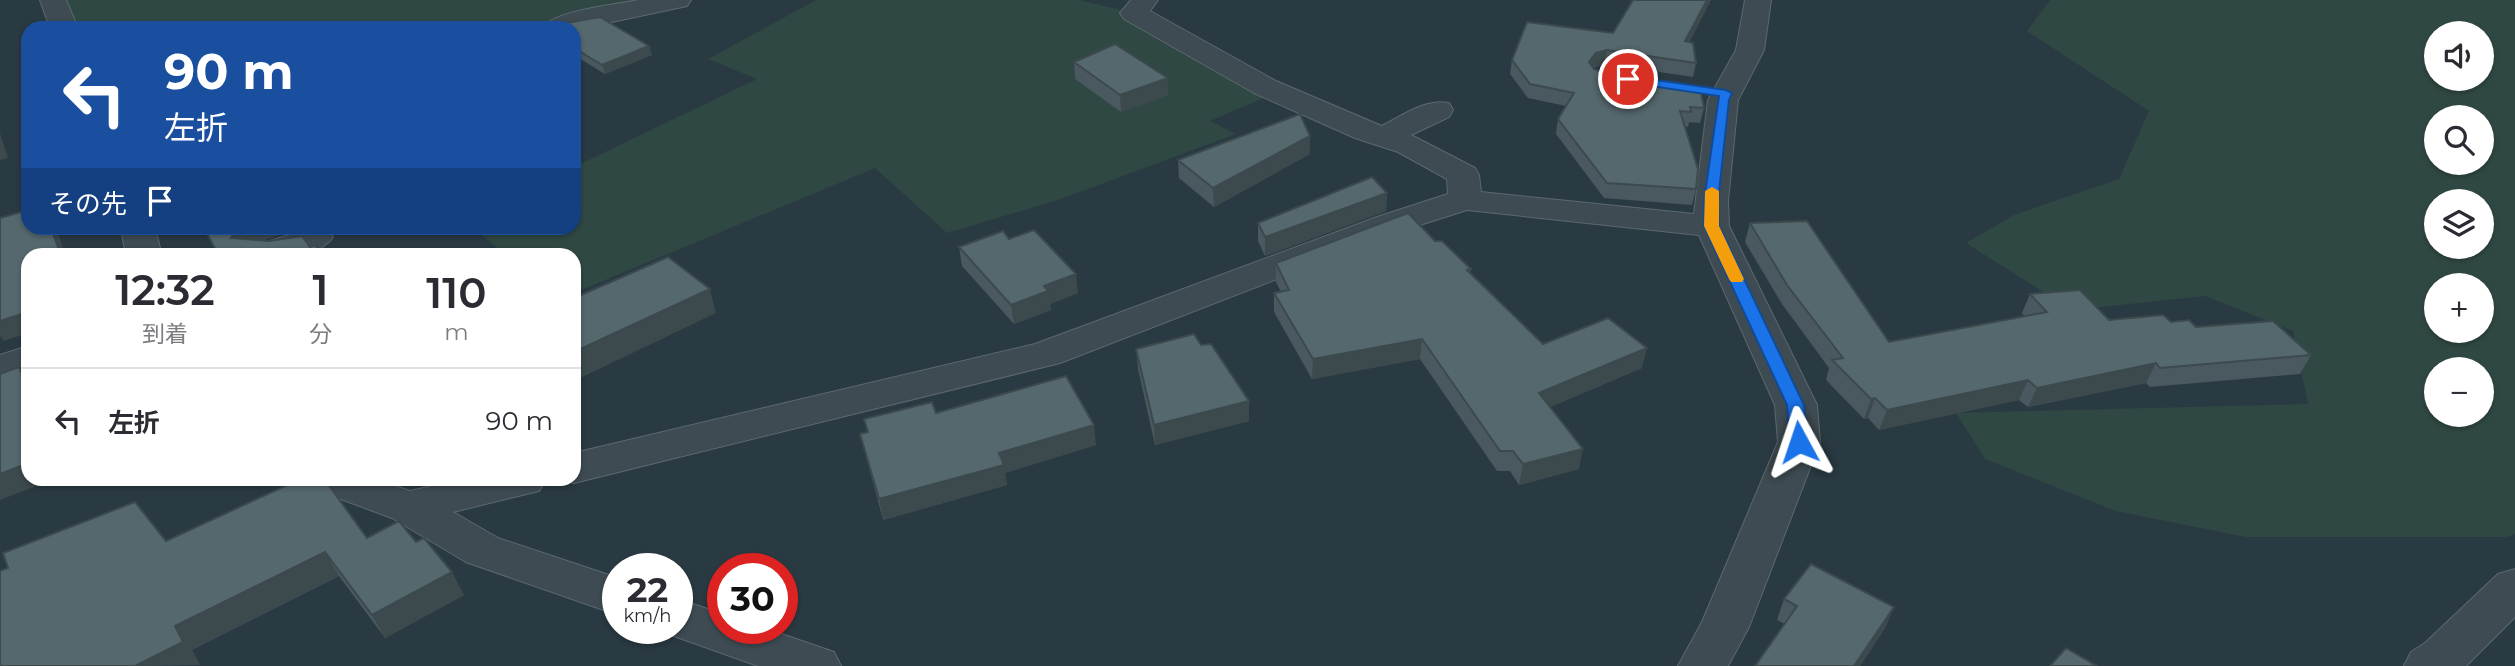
<!DOCTYPE html>
<html lang="ja">
<meta charset="utf-8">
<style>
body{margin:0;font-family:Montserrat,"Noto Sans JP",sans-serif;background:#f2f2f3;color:#2b2b33;height:100vh;display:flex;flex-direction:column;font-size:26px;white-space:nowrap}
*{box-sizing:border-box;margin:0}
p{font-size:23px;color:#7c7c81}
.icon{flex:none;width:38px;height:38px;fill:none;stroke:currentColor;stroke-width:2;stroke-linecap:round;stroke-linejoin:round}
.map{position:relative;flex:1;overflow:hidden}
.drawer{position:absolute;left:21px;top:248px;width:560px;height:238px;display:flex;flex-direction:column;background:#fff;border-radius:21px;box-shadow:0 2px 5px #0004}
.drawer>*{flex:none}
.hud{position:absolute;left:21px;top:21px;width:560px;height:214px;border-radius:21px;box-shadow:0 2px 5px #0004;background:#1a4fa0;color:#fff;overflow:hidden}
.fabs{position:absolute;left:2424px;top:21px;display:grid;gap:14px}
.fabs a{display:grid;place-items:center;width:70px;height:70px;border-radius:50%;background:#fff;box-shadow:0 2px 5px #0004;font-size:35px}
.speed{position:absolute;left:602px;top:553px;display:flex;gap:14px;font-size:35px;font-weight:700;text-align:center}
.speed>*{display:grid;place-content:center;width:91px;height:91px;border-radius:50%;background:#fff;box-shadow:0 2px 5px #0004;line-height:1}
.speed small{font-size:18px;font-weight:400}
.speed .limit{border:10px solid #d22;background:#fff;color:#111}
.pin{position:absolute;display:grid;place-items:center;width:60px;height:60px;color:#fff;margin:-30px;border:4px solid #fff;border-radius:50%;box-shadow:0 2px 7px #0007}
.me{position:absolute;width:77px;margin:-38px;rotate:355deg;stroke-linejoin:round;filter:drop-shadow(0 0 5px #0008)}
.turn{display:flex;align-items:center;gap:24px;height:147px;padding:0 28px;font-size:32px}
.turn .icon{width:91px;height:91px;stroke-width:2.5}
.turn b{display:block;font-size:49px;line-height:60px}
.then{display:flex;align-items:center;height:66px;padding:0 28px;background:#0003;gap:14px;font-size:26px}
.eta{display:flex;justify-content:space-evenly;align-items:center;height:119px;text-align:center}
.eta b{font-size:42px;font-weight:600;line-height:49px}
ul{padding:0;list-style:none}
li{display:flex;align-items:center;gap:21px;height:105px;padding:0 28px;border-top:2px solid #e1e1e2}
li div{flex:1}
li b{display:block;font-size:26px}
li em{font-style:normal}
.map>svg:first-child{display:block}
</style>
<div class="map">
<svg width="2515" height="666" viewBox="0 0 2515 666">
<rect width="100%" height="100%" fill="#2a3a42"/>
<path fill="#304843" fill-rule="evenodd" d="M53 0H652L539 28H64Z
M816 0H1079L1134 13 1277 92 1210 121 1236 134 1061 199 947 233 875 168 574 293V256L506 255 473 228H574V167L757 79 708 59Z
M2050 0H2515V534L2507 537H2246L2116 511 1985 459 1956 413 2308 404 2293 331 2205 296 2072 310 1966 243 2014 215 2119 179 2149 111 2027 31ZM2436 33H2482V79H2436ZM2436 117H2482V163H2436ZM2436 201H2482V247H2436ZM2436 285H2482V331H2436ZM2436 369H2482V415H2436Z"/>
<g fill="none" stroke-linecap="round" stroke-linejoin="round">
<defs>
<path id="minor" d="M40 0H66L78 28H50Z
M638 0H691L687 6 574 30 542 28C555 10 615 5 638 0Z
M1131 0H1158L1150 11 1276 81 1377 124 1381 126C1402 116 1426 98 1449 103L1453 110 1449 117 1411 135 1475 168 1479 175 1481 192 1694 214 1708 100 1736 50 1745 0H1771L1764 50 1738 100 1728 201 1729 226 1817 405 1820 442 1749 627 1728 666H1678L1702 622 1778 442 1775 405 1699 235 1467 210 1401 231 1060 363 574 483 562 480H574V453L1035 344 1377 217 1448 194 1447 179 1398 152 1355 138 1254 93 1124 19 1120 13Z
M121 228H155L162 256H126Z
M311 228 327 230 333 237C315 262 270 256 243 256L248 248Z
M28 346V372L0 382V355Z
M312 480H378L410 491 459 480H546L539 491 453 512 498 538 618 578V615L466 562 392 518 319 491Z
M2515 569V617L2466 666H2404L2411 652 2425 643 2498 574Z
M677 599 723 614V628H764L834 652 841 666H758L660 631 658 628H677Z"/>
</defs>
<use href="#minor" stroke="#5c696f" stroke-width="2"/>
<use href="#minor" fill="#3e4b52" fill-rule="evenodd"/>
</g>
<path fill="#49595f" d="M1633 0H1711L1689 42 1696 63 1693 77 1604 64 1593 68 1594 69 1704 108 1700 123 1689 122 1688 127 1685 126 1696 189 1692 205 1604 198 1556 134 1558 119 1566 106 1528 98 1510 74 1512 60 1613 33Z
M574 28 649 46 652 55 605 74 574 55Z
M1074 62 1168 78V95L1121 112 1075 79Z
M1310 154 1214 207 1179 178 1178 160Z
M1387 193 1386 211 1265 256 1258 241V223Z
M1750 223 1889 342 2025 317 2022 313 2030 294 2109 320 2171 322 2311 355 2300 374 2150 387 2146 383 2028 407 2019 400 1879 430 1868 418 1864 419 1826 380 1829 368 1782 304 1745 242Z
M1009 239 1078 293 1050 304 1051 310 1014 324 962 266 959 247Z
M1435 241 1471 269 1470 273 1543 344 1642 368 1550 407 1579 469 1519 485 1510 471H1497L1420 359 1312 379 1274 312V293L1281 292 1276 282V263Z
M1136 349 1249 421 1155 445 1138 369Z
M936 413 1096 445 1005 473 1007 485 883 520 860 434 867 432 864 419Z
M367 538 416 542 464 595 385 638 339 576 192 650 200 665 0 666 166 541Z
M1784 599 1894 607 1885 628 1860 666H1755L1785 624 1777 620Z"/>
<path fill="#3c494d" d="M1707 0H1711L1683 55 1685 41Z
M649 46 652 55 605 74 602 65Z
M1607 50 1604 64 1593 67 1589 62 1596 53Z
M1168 78V95L1121 112 1120 95Z
M0 133 8 158 0 160Z
M1310 136V154L1214 207 1213 188Z
M1387 193 1386 211 1265 256V237Z
M51 228H56L66 256H61Z
M238 228H293L294 231 247 245 231 238Z
M1076 274 1078 293 1050 304 1051 310 1014 324 1011 305 1044 286Z
M710 289 716 313 574 381V352Z
M28 312V333L4 341 0 336V321Z
M1422 339 1420 359 1312 379 1313 359Z
M1647 348 1642 368 1536 413 1539 393Z
M2156 363 2146 383 2028 407 2037 388Z
M19 367 28 380V388Z
M2028 380 2019 400 1879 430 1887 410Z
M1875 398 1868 418 1864 419 1871 399Z
M1249 401V421L1155 445 1154 425Z
M1094 425 1096 445 1005 473 1007 485 883 520 879 499 999 453Z
M1583 449 1579 469 1519 485 1523 464Z
M28 463V480H52L0 500V474Z
M325 552 339 576 192 650 200 665 135 666 175 626Z
M452 572 464 595 385 638 372 615Z
M1894 607 1885 628 1860 666H1854Z"/>
<path fill="#55686e" stroke="#3c494d" stroke-width="2" d="M1633 0H1707L1685 41 1693 43 1696 63 1607 50 1596 53 1589 62 1594 69 1606 73 1700 87 1704 108 1690 107 1691 112 1680 111 1698 169 1696 189 1607 183 1558 119 1574 93 1530 84 1512 60 1527 22 1613 33Z
M600 17 649 46 602 65 574 48V28H552L566 23Z
M1115 44 1168 78 1120 95 1074 62Z
M1300 114 1310 136 1213 188 1178 160Z
M1372 177 1387 193 1265 237 1258 223Z
M28 210V228H51L61 256H28V312L0 321V218Z
M1408 213 1435 241H1442L1471 269 1467 270 1543 344 1608 318 1647 348 1539 393 1583 449 1523 464 1513 451H1500L1422 339 1313 359 1274 293 1289 290 1276 263Z
M1807 221 1889 342 2047 312 2030 294 2080 290 2109 320 2163 315 2171 322 2189 320 2196 327 2273 321 2311 355 2160 368 2156 363 2037 388 2028 380 1887 410 1875 398 1871 399 1832 360 1843 358 1787 285 1750 223Z
M204 228H238L231 238 269 241 302 236 310 247 315 245 322 256H219Z
M1034 230 1076 274 1044 286 1048 291 1011 305 959 247 1003 231 1009 239Z
M668 257 710 289 574 352V298Z
M1194 334 1201 345 1211 344 1249 401 1154 425 1136 349Z
M19 367 28 388V463L0 474V374Z
M1066 376 1094 425 999 453 1004 465 879 499 860 434 868 432 864 419 932 402 936 413Z
M298 480H325L367 538 399 521 416 542 424 538 452 572 372 615 325 552 175 626 183 642 135 666H0V571L8 568 3 553 135 502 166 541Z
M1811 564 1894 607 1854 666H1755L1797 606 1784 599Z
M2066 648 2097 666H2050Z"/>
<path fill="#1a73e8" stroke="#114b97" stroke-width="2" d="M1628 76 1726 90 1732 93 1729 100 1718 201 1719 226 1804 405 1808 442 1805 447 1799 448 1790 442 1787 405 1704 226V201L1719 96 1624 82 1622 79Z"/>
<path fill="#f59e0b" d="M1712 187 1719 191V226L1744 279 1742 282H1731L1729 279 1704 226 1705 191Z"/>
</svg>
<div class="fabs">
<a><svg class="icon" aria-label="sound" viewBox="0 0 24 24"><path d="M4 9h4l5-4v14l-5-4H4zM17 9q2 3 0 6"/></svg></a>
<a><svg class="icon" aria-label="search" viewBox="0 0 24 24"><circle cx="10" cy="10" r="6"/><path d="M15 15l6 6"/></svg></a>
<a><svg class="icon" aria-label="layers" viewBox="0 0 24 24"><path d="M12 4l9 5-9 5-9-5zM3 14l9 5 9-5"/></svg></a>
<a>+</a>
<a>−</a>
</div>
<div class="speed"><div>22<small>km/h</small></div><div class="limit">30</div></div>
<div class="pin" style="left:1628px;top:79px;background:#d93025"><svg class="icon" aria-label="arrive" viewBox="0 0 24 24"><path d="M6 21V4h12l-3 4 3 4H6"/></svg></div>
<svg class="me" style="left:1799px;top:442px" viewBox="-20 -20 40 40"><path d="M0-17L14 15 0 8-14 15z" fill="#1a73e8" stroke="#fff" stroke-width="4"/></svg>
<div class="hud">
<div class="turn"><svg class="icon" aria-label="left" viewBox="0 0 24 24"><path d="M17 20v-9H6M10 6l-5 5 5 5"/></svg><div><b>90 m</b>左折</div></div>
<div class="then">その先<svg class="icon" aria-label="arrive" viewBox="0 0 24 24"><path d="M6 21V4h12l-3 4 3 4H6"/></svg></div>
</div>
<section class="drawer">
<div class="eta">
<div><b>12:32</b><p>到着</p></div>
<div><b>1</b><p>分</p></div>
<div><b>110</b><p>m</p></div>
</div>
<ul>
<li><svg class="icon" aria-label="left" viewBox="0 0 24 24"><path d="M17 20v-9H6M10 6l-5 5 5 5"/></svg><div><b>左折</b></div><em>90 m</em></li>
</ul>
</section>
</div>
